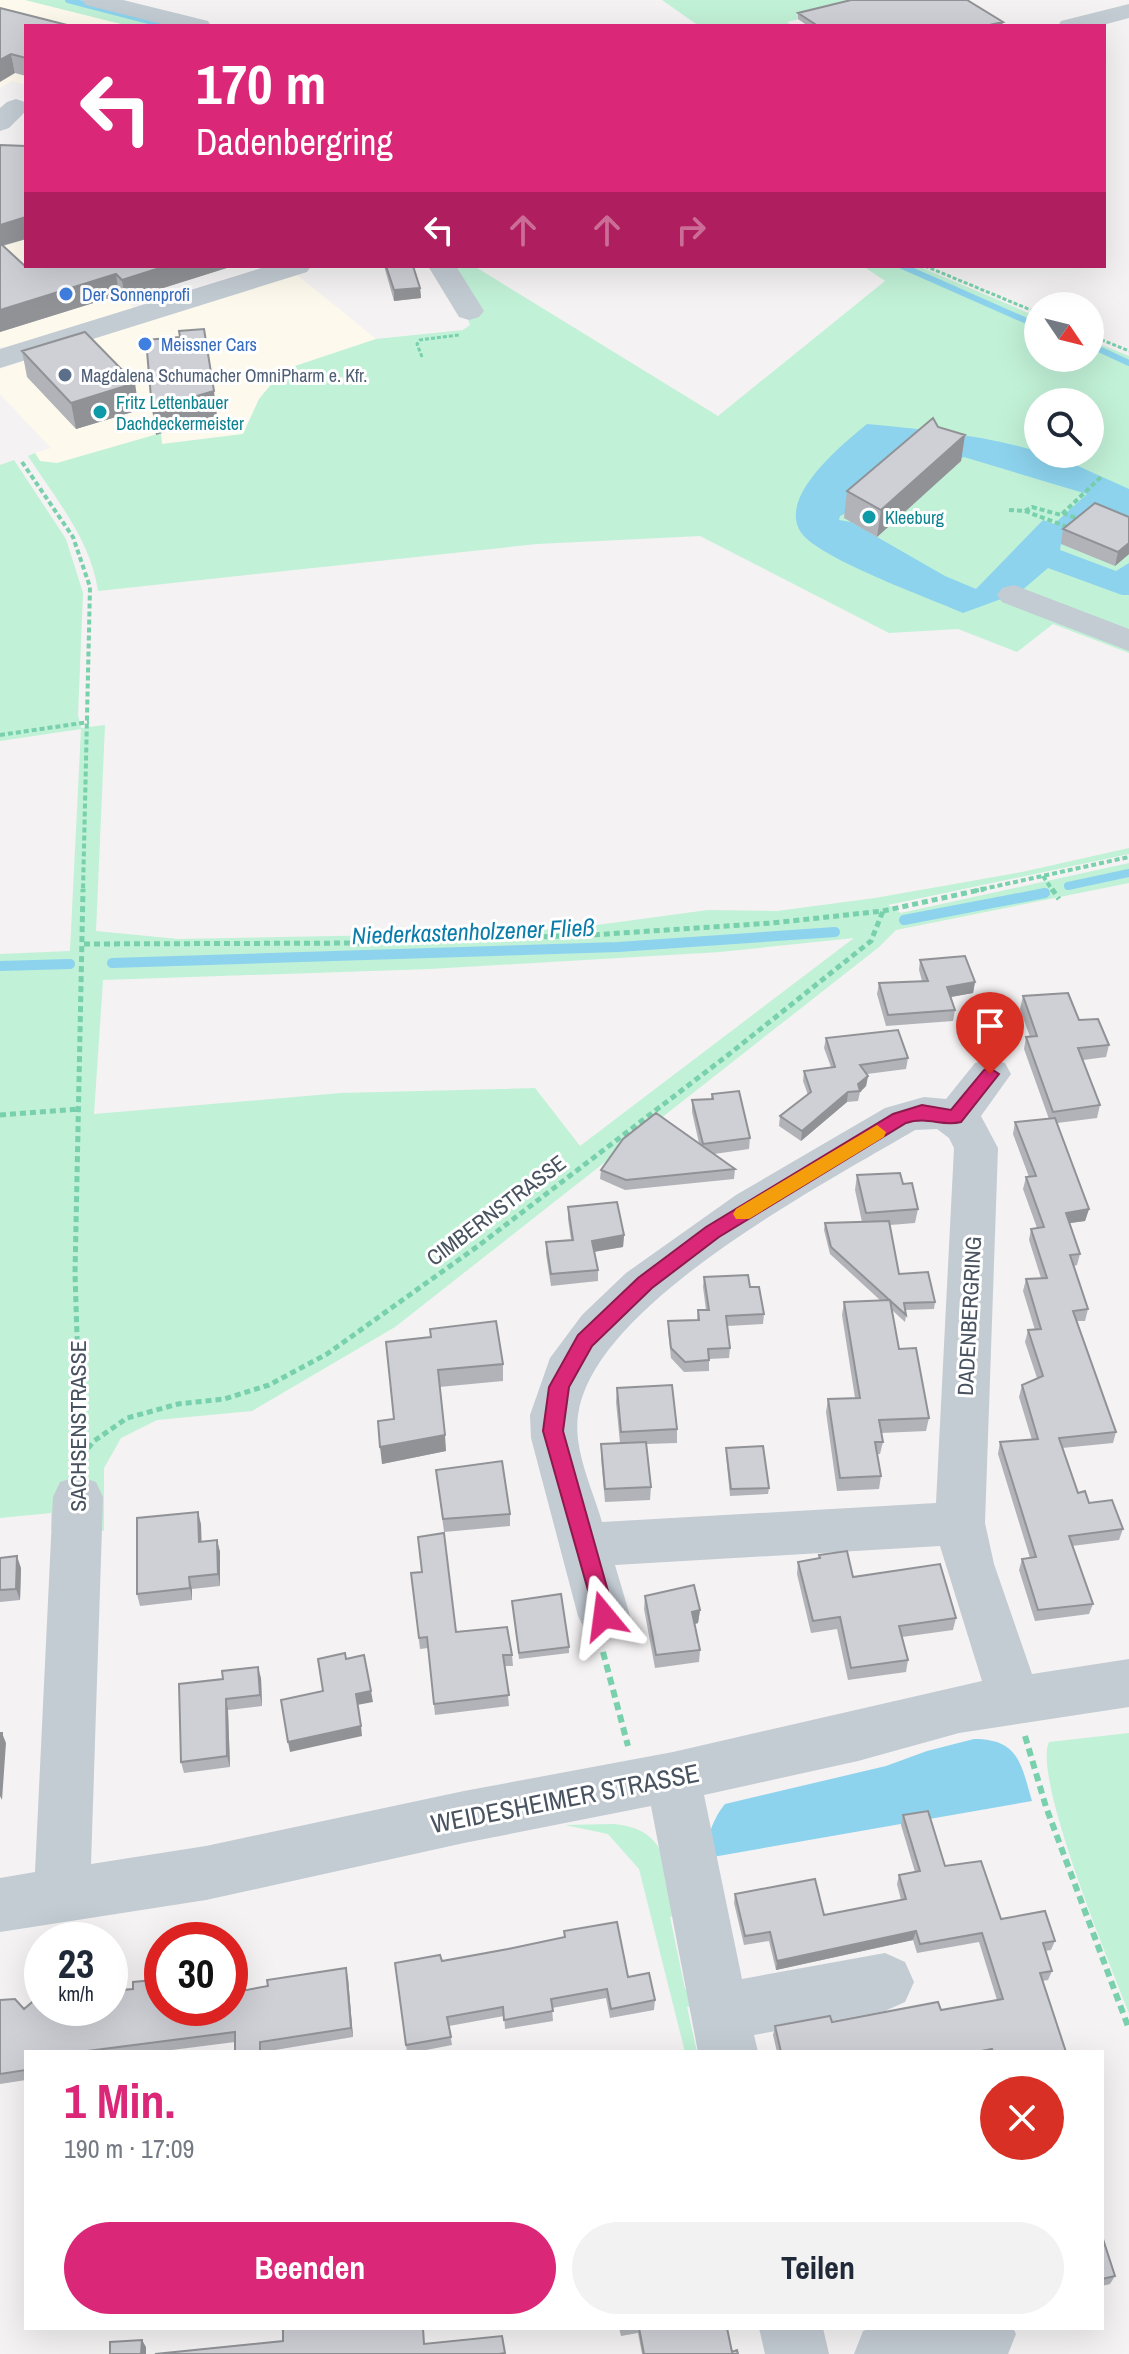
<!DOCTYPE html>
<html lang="de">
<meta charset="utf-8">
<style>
body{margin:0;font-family:"Archivo Narrow",sans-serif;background:#f2f2f3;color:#1f2937;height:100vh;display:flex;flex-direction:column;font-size:30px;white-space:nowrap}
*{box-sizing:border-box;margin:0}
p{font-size:26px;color:#747a83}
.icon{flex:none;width:44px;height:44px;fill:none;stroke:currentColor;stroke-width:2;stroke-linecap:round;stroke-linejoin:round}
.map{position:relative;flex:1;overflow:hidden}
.panel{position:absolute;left:24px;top:2050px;width:1080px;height:280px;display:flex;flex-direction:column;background:#fff;border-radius:0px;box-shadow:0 8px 32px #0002}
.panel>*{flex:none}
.guide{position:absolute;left:24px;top:24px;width:1082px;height:244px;border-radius:0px;box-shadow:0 8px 32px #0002;background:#db2777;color:#fff;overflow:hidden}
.needle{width:52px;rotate:125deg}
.buttons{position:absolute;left:1024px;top:292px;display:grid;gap:16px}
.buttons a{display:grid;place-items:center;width:80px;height:80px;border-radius:50%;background:#fff;box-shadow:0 8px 32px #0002;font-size:40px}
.speed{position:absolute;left:24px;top:1922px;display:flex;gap:16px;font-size:40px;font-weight:700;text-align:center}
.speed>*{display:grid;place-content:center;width:104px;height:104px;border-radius:50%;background:#fff;box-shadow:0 8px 32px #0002;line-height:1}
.speed small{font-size:20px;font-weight:400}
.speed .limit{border:12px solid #d22;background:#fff;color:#111}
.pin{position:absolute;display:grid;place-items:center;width:68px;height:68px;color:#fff;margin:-82px -34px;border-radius:50% 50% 50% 0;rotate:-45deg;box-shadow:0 0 8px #0007}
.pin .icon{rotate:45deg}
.me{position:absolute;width:88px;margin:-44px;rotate:344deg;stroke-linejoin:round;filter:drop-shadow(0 0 6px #0008)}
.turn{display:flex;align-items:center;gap:28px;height:168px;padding:0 40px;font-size:36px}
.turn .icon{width:104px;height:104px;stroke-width:2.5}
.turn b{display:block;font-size:56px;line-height:68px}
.lanes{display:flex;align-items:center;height:76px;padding:0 40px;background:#0003;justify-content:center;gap:40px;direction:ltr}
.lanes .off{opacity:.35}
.round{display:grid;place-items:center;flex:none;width:84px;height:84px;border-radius:42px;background:#f2f2f3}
.summary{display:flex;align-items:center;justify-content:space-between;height:136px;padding:0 40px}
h1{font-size:48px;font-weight:700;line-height:60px;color:#db2777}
.button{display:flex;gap:16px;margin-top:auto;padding:16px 40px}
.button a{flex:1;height:92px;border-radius:48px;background:#db2777;color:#fff;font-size:32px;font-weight:700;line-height:92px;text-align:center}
.button a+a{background:#f2f2f3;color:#1f2937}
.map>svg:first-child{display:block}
</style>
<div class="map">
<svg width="1129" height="2354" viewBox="0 0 1129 2354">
<rect width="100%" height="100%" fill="#f4f2f2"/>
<path fill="#fdfaed" d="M0 0H25L129 26H26V85L12 81 0 88Z
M0 148 26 155V266H94L93 270 134 308 10 347H0Z
M296 274 376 339 283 370 259 399 243 434 161 444 160 434 57 463 40 461 35 453 51 448 0 394V369Z"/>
<path fill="#c1f1d7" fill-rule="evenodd" d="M25 0H81L187 26H129Z
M662 0H878L787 22 793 26H699Z
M448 266H474L718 416 885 281 863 266H918L1038 317V358H1090V340L1129 356V653L1053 624 1017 652 958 629 889 633 700 536 537 544 98 591C91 540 55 498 28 456L35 453 40 461 57 463 161 433 162 444 243 434 259 399 283 370 376 339 463 330 470 325ZM1038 402H1090V454H1038Z
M14 460 66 539 83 593 78 715 81 728 105 725 96 931 178 939 498 933 597 925 708 910 777 911 875 898 1022 872 1129 848V854L888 905 901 913 1129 863V883L896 930 879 947 395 1327 252 1411 157 1420 121 1438 104 1468V1531L66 1524 51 1530V1513L0 1518V954L70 951 81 729 0 741V465ZM854 938 580 1146 535 1088 341 1093 94 1114 103 980 430 969 720 952Z
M1129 1733V2013C1112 1969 1032 1777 1049 1742Z
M613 1824C671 1829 666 1870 674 1916L670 1917 685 1989 698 1988 702 2004 687 2007 697 2052H685L639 1869 608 1834 565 1825Z"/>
<path fill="#8dd3ee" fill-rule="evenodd" d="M867 424C932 430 1001 437 1061 459 1084 468 1106 479 1129 489V525L1061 543 1060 550 1116 571 1129 563V595H1122L1048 568 1020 592 963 613C930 598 816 558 800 531 779 495 843 444 867 424ZM964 457 1087 494 1054 524 1043 520 976 589 945 576 851 522 839 520 840 516Z
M974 1739C1019 1739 1021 1764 1032 1801L707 1858C704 1842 714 1817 725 1804L886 1766 927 1751Z"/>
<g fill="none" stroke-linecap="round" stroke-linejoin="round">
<path stroke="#8dd3ee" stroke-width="6" d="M68 0 168 26
M902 266 1038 326
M1090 345 1129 363"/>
<path stroke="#8dd3ee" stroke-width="8" d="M1068 886 1129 873"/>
<path stroke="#8dd3ee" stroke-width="10" d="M904 920 1045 893
M112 963 618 947 835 932
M0 966 70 964"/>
<path stroke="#78d0ac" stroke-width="3" stroke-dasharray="4 2" stroke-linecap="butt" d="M925 266 1038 313
M1090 335 1129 351
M422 357 417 344 420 340 459 335"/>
<path stroke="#78d0ac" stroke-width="4" stroke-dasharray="5 3" stroke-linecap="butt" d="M22 462 73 537 90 587 83 891
M1009 510 1025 511 1073 529
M1025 511 1032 507 1061 515 1101 477
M1063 513 1081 520
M0 735 89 722
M1043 876 1053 891
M974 891 1129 857"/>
<path stroke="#78d0ac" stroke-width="5" stroke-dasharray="6 4" stroke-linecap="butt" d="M1052 889 1059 899
M84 944 367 943 591 935 772 923 883 911 984 889
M0 1115 80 1109
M82 1456 94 1441 127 1418 178 1404 224 1399 269 1385 327 1354 478 1246 728 1055 871 941 883 911
M81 1462 75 1273 83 889"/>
<path stroke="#78d0ac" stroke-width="6" stroke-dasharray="8 5" stroke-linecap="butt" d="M603 1652 628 1746
M1025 1736 1046 1807 1129 2029"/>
<path fill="#c3cbd3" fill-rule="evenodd" d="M82 0H123L208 21 211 26H170L86 5Z
M1129 4V18L1099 26H1058L1061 21Z
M16 99 25 102 26 111 9 128 0 131V108L7 102Z
M268 266H311L307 272 0 368V349Z
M428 266H456L484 311 479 317 469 320 459 317Z
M1014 585 1129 629V651L1002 602 997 595 1002 588Z
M990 1059 1005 1063 1011 1074 981 1116 998 1148 985 1523 994 1564 1032 1674 1129 1659V1707L959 1733 858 1761 704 1795 742 1979 885 1953 905 1962 914 1982 905 2002 885 2011 754 2035 758 2052H698L651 1806 464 1843 206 1900 0 1932V1878L35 1872 53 1497 60 1482 78 1476 96 1482 103 1497 91 1864 206 1846 464 1791 673 1752 982 1681 940 1546 615 1565 630 1616 622 1632 604 1639 586 1632 578 1616 531 1438 530 1415 550 1358 582 1315 626 1273 736 1195 885 1108 924 1097 946 1099 975 1063ZM937 1129 949 1138 954 1148 936 1503 602 1522C593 1490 573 1450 578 1415 593 1304 824 1184 915 1130Z
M759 2328H823L829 2354H765Z
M871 2328H1013L1016 2334 1008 2354H854L863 2331Z"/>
</g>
<path fill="#b1b3b8" d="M0 8 26 26V76L15 73Z
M798 13 1002 26H808L798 19Z
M0 145 26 146V239L3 246 26 267 233 266 125 300 119 295 0 332Z
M384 266H413L420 288 421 298 394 301Z
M22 351 139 410 76 429 27 377Z
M938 427 965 435 961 461 877 537 844 518 847 491Z
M1129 517V554L1115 566 1061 544 1063 529Z
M920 960 975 982 973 993 951 997 955 1010 953 1021 886 1026 877 994 879 983 922 981 919 970Z
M1023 996 1079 1020 1109 1045 1106 1057 1083 1060 1100 1105 1097 1118 1057 1123 1089 1209 1085 1221 1070 1223 1080 1254 1077 1265 1074 1266 1088 1309 1085 1321H1077L1116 1432 1113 1443 1062 1448 1078 1493 1089 1503 1123 1529 1119 1540 1072 1546 1093 1604 1089 1614 1035 1621 1019 1570 1022 1559 1030 1558 998 1454 1000 1442 1032 1440 1019 1397 1022 1385 1037 1378 1025 1342 1028 1330H1035L1023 1291 1026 1279 1041 1278 1029 1240 1031 1229 1037 1228 1023 1189 1026 1177H1029L1013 1134 1015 1122 1049 1119 1024 1049 1026 1037H1030L1020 1009Z
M826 1038 908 1058 906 1069 867 1074 868 1076 866 1086 860 1092 858 1101 847 1102 801 1141 779 1126 780 1116 808 1095 803 1081 804 1071 831 1067 824 1048Z
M712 1094 750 1138 749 1149 714 1154 735 1169 734 1179 625 1190 600 1179 601 1170 699 1143 692 1112V1100L711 1099Z
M857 1175 918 1209 915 1223 890 1225 899 1274 935 1302 934 1309 905 1310 906 1315 905 1322 892 1310 899 1349 929 1418 926 1431 881 1433 883 1442 880 1454H877L881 1476 879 1489 837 1491 826 1412 828 1399 855 1398 842 1315 844 1302 881 1301 830 1254 824 1230 825 1223 862 1222 855 1190Z
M568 1207 624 1235 623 1247 594 1252 598 1270V1281L551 1286 546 1254V1242L571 1240 568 1219Z
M704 1277 750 1287 764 1314 763 1324 727 1326 730 1348 729 1358 709 1359V1371L684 1372 671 1358 668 1331V1321L697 1320 698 1310H706L703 1287Z
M386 1342 503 1364V1381L439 1387 446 1451 382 1464 394 1419Z
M617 1388 677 1429V1443L646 1444 651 1487 650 1500 605 1502 601 1458V1444L620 1443 616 1402Z
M726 1448 769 1488 768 1494 730 1496 726 1455Z
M436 1470 510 1514V1526L444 1532Z
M201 1524V1542L217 1540 220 1552V1586L192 1589V1600L140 1606 137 1594Z
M819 1555 853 1577 956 1618 953 1630 902 1637 908 1660 906 1672 848 1680 837 1629 811 1633 797 1574 798 1562 819 1559Z
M0 1558 21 1568 20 1600 0 1602Z
M411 1573 456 1632 512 1655 513 1666H505L509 1706 435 1715 428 1648 420 1649Z
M645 1596 700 1610 698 1623 695 1624 700 1650 699 1662 655 1668 644 1609Z
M512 1601 569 1647V1653L519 1659Z
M261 1678 262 1706 228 1710 230 1767 184 1773 181 1762 179 1684Z
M903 1815 945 1866 1001 1919 1055 1941 1051 1950 1045 1951 1052 1971 1048 1980 1042 1981 1066 2052H777L773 2035 775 2026 832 2022 941 2010 997 2000 979 1942 917 1953 913 1940 776 1970 769 1941 744 1945 734 1903 735 1894 824 1915 901 1900 897 1884 899 1875 915 1872 901 1825Z
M564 1931 628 1977 655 2000 654 2010 610 2018 606 1998 552 2008 553 2021 505 2029 504 2016 449 2026 452 2045 416 2052H407L395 1963 442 1961 508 1949 564 1937Z
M348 1978 353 2037 263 2052H235V2042L156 2052H26V2080L0 2084V2000L24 2009 162 2008Z
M1102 2236 1115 2276 1110 2284 1102 2286Z
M619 2328H727L732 2352 738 2354H642L638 2333 621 2336Z"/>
<path fill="#909296" d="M1003 22 1002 26H985Z
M11 54 15 73 0 82V60Z
M26 217V239L0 246V225Z
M166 266H233L125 300 122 280Z
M116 274 119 295 0 332V310Z
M420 288 421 298 394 301V290Z
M135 383 139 410 76 429 71 403Z
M214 391 217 416 156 435 152 409Z
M965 435 961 461 877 537 881 510Z
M1129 543V554L1115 566 1118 552Z
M975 982 973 993 945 998 947 987Z
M868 1076 866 1086 860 1092 858 1084Z
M848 1092 847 1102 801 1141 802 1131Z
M1089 1209 1085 1221 1063 1224 1066 1213Z
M624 1235 623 1247 592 1252V1241Z
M445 1435 446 1451 382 1464 380 1447Z
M198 1512 201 1524 202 1554 199 1542Z
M217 1540 220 1552V1586L218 1574Z
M17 1556 21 1568 20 1600 16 1589Z
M189 1577 192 1589V1600L190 1588Z
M700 1610 698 1623 691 1625 692 1612Z
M258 1667 261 1678 262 1706 260 1695Z
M371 1691 373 1702 357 1705 356 1694Z
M226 1699 228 1710 230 1767 227 1756Z
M361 1726 362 1736 290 1752 288 1742Z
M2 1733 6 1743 2 1800 0 1796V1756Z
M916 1931 913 1940 776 1970 777 1961Z
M346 1968 348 1978 353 2037 351 2028Z
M142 2340 146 2347V2354H141Z"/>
<path fill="#ced0d6" stroke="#909296" stroke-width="2" d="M851 0H967L1003 22 985 26H818L798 13Z
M0 8 71 26H26V58L11 54 0 60Z
M0 145 26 146V217L0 225Z
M0 243 26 267 166 266 122 280 116 274 0 310Z
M386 266H413L420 288 394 290Z
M204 329 214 391 152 409 146 340 180 337 179 331Z
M85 332 135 383 71 403 22 351Z
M933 418 938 427 965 435 881 510 847 491Z
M1095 503 1129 517V543L1118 552 1063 529Z
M965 956 975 982 947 987 955 1010 888 1015 879 983 928 981 920 960Z
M1068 993 1079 1020 1098 1019 1109 1045 1078 1048 1100 1105 1053 1112 1026 1037 1037 1036 1023 996Z
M898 1030 908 1058 860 1065 868 1076 858 1084 860 1091 848 1092 802 1131 780 1116 811 1092 804 1071 835 1067 826 1038Z
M739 1091 750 1138 703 1144 692 1100 713 1099 712 1094Z
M656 1113 735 1169 626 1180 601 1170 623 1139Z
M1055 1118 1089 1209 1066 1213 1080 1254 1070 1255 1088 1309 1073 1311 1116 1432 1059 1438 1078 1493 1085 1491 1089 1503 1112 1500 1123 1529 1069 1536 1093 1604 1038 1610 1022 1559 1036 1557 1000 1442 1038 1439 1022 1385 1043 1376 1028 1330 1041 1329 1026 1279 1047 1278 1031 1229 1044 1227 1026 1177 1036 1176 1015 1122Z
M900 1173 903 1184 912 1183 918 1209 866 1213 857 1175Z
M617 1202 624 1235 592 1241 598 1270 551 1274 546 1242 573 1240 568 1207Z
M889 1221 899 1274 928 1272 935 1302 904 1303 906 1315 831 1247 825 1223Z
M748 1275 750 1287H759L764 1314 726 1316 730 1348 708 1349 709 1360 685 1362 671 1348 668 1321 699 1320 698 1310H709L704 1277Z
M890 1300 899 1349 916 1348 929 1418 879 1420 883 1442H875L881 1476 840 1478 828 1399 860 1398 844 1302Z
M496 1321 503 1364 438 1370 445 1435 380 1447 378 1421 394 1419 386 1342 431 1337 430 1329Z
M672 1385 677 1429 621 1432 617 1388Z
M646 1442 651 1487 605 1489 601 1444Z
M763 1446 769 1488 731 1489 726 1448Z
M502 1461 510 1514 443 1519 436 1470Z
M198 1512 199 1542 217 1540 218 1574 189 1577 190 1588 137 1594V1518Z
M444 1533 456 1632 507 1627 512 1655H503L509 1695 434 1704 427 1637 419 1638 411 1573 422 1572 418 1537Z
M847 1551 853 1577 940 1564 956 1618 899 1626 908 1660 851 1668 840 1617 813 1621 798 1562 820 1558 819 1555Z
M17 1556 16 1589 0 1590V1558Z
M694 1585 700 1610 692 1612 700 1650 656 1655 645 1596Z
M561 1594 569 1647 519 1653 512 1601Z
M345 1653 346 1659 364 1655 371 1691 356 1694 361 1726 288 1742 281 1700 323 1691 318 1659Z
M258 1667 260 1695 226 1699 227 1756 181 1762 179 1684 223 1679 222 1671Z
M0 1733H2L0 1756Z
M928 1811 945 1866 981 1861 1001 1919 1045 1911 1055 1941 1043 1943 1052 1971 1040 1973 1066 2052H993L992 2049 976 2052H781L775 2026 830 2016 832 2022 938 2002 941 2010 1003 1999 982 1933 920 1944 916 1931 777 1961 770 1932 745 1936 735 1894 815 1879 824 1915 906 1899 899 1875 920 1871 903 1815Z
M617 1922 628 1977 649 1973 655 2000 611 2009 607 1989 551 1999 553 2011 504 2020 503 2007 447 2017 451 2037 406 2045 395 1963 440 1955 442 1961 508 1949 565 1937 564 1931Z
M346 1968 351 2028 260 2042V2052H235V2032L88 2051V2052H26V2070L0 2074V2000L15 1999 24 2009 38 1997H42V2008H110V1991L133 1989V1982L154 1980V1972L162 1971V2008H230V1993L268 1986 267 1980Z
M1102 2236 1115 2276 1102 2279Z
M283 2328H423L424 2344 502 2336 505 2353 499 2354H155L283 2341Z
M639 2328H727L732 2352 737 2350 738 2354H644Z
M142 2340 141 2354H110V2342Z"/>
<path fill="#db2777" stroke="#8e194d" stroke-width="2" d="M990 1068 999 1074 961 1122C942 1127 928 1116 906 1123L719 1237 652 1288 592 1346 569 1387 563 1431 615 1616 612 1622 604 1625 597 1622 543 1431 549 1387 578 1335 638 1278 706 1227 893 1114 922 1105 951 1110 984 1070Z"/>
<path fill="#f59e0b" d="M877 1125 886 1132 884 1137 749 1219H736L733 1214 736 1209Z"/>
<g fill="#3f7fe0" stroke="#fff" stroke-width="3">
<circle cx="66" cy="294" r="8"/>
<circle cx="145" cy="344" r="8"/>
</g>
<circle fill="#5c6f8a" stroke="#fff" stroke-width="3" cx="65" cy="375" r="8"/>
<g fill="#0f9aa8" stroke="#fff" stroke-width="3">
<circle cx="100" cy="412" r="8"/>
<circle cx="869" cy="517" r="8"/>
</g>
<g text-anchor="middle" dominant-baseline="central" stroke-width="6" stroke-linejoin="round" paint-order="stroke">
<g font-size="18" fill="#366cbe" stroke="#fff" text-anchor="start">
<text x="82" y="294">Der Sonnenprofi</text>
<text x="161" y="344">Meissner Cars</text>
</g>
<g font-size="18" fill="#4e5e75" stroke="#fff" text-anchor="start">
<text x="81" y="375">Magdalena Schumacher OmniPharm e. Kfr.</text>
</g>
<g font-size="18" fill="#0d838f" stroke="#fff" text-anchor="start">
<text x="116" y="402">Fritz Lettenbauer<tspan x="116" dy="21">Dachdeckermeister</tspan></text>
<text x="885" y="517">Kleeburg</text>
</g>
<g font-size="22" fill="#495360" stroke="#fff">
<text transform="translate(496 1210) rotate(-37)">CIMBERNSTRASSE</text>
<text transform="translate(969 1316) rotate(-87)">DADENBERGRING</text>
<text transform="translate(78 1426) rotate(-90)">SACHSENSTRASSE</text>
</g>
<g font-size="24" font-style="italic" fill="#0a7caa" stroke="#fff">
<text transform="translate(473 931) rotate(-2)">Niederkastenholzener Fließ</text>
</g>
<g font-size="26" fill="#495360" stroke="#fff">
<text transform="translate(565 1798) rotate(-11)">WEIDESHEIMER STRASSE</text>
</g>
</g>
</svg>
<div class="buttons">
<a><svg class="needle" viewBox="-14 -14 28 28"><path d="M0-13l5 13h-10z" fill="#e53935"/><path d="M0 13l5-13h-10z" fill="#747a83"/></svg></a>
<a><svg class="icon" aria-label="search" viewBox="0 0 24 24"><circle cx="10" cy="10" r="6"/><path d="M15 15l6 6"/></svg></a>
</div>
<div class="speed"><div>23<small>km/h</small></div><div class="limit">30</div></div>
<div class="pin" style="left:990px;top:1074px;background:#d93025"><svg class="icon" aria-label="arrive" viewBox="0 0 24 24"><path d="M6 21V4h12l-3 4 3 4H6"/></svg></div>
<svg class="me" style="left:604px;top:1616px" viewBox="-20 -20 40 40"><path d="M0-17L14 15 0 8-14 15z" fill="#db2777" stroke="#fff" stroke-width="4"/></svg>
<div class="guide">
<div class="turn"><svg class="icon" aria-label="left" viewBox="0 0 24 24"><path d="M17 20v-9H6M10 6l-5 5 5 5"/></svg><div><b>170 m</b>Dadenbergring</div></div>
<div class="lanes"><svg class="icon" aria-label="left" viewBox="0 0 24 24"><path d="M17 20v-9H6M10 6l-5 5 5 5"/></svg><svg class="icon off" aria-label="ahead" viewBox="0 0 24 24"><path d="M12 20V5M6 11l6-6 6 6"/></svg><svg class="icon off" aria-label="ahead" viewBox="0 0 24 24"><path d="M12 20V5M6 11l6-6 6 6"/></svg><svg class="icon off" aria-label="right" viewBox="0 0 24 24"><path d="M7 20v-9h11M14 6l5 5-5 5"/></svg></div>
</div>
<section class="panel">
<div class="summary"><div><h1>1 Min.</h1><p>190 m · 17:09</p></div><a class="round" style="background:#d93025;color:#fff"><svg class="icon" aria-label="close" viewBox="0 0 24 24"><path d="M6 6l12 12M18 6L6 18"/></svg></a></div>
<div class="button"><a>Beenden</a><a>Teilen</a></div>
</section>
</div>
